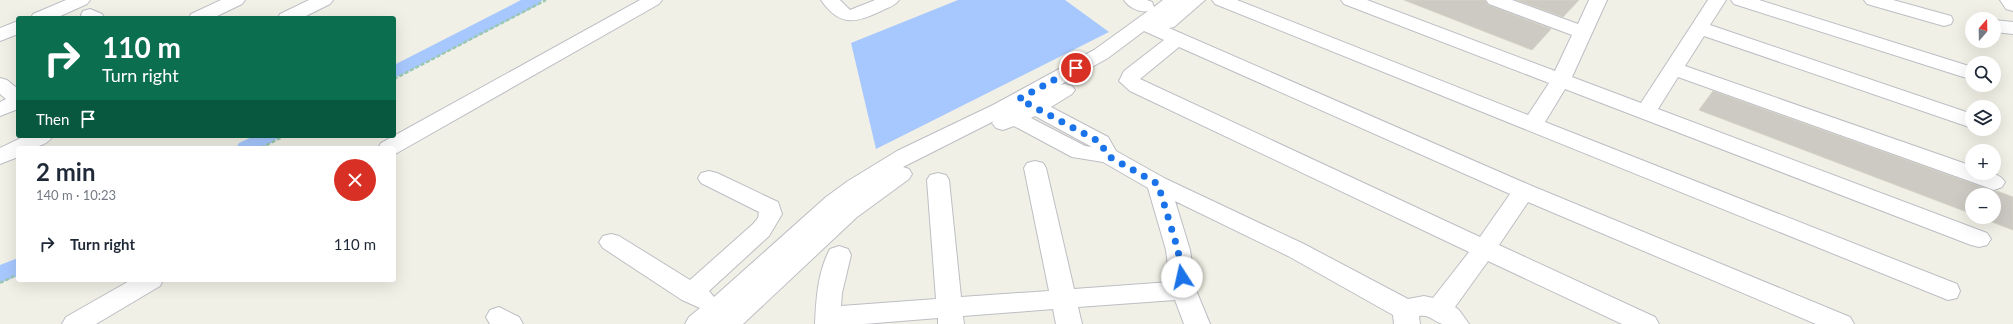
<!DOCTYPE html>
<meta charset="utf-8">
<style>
body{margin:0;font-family:Lato,sans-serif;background:#f2f2f3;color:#1f2937;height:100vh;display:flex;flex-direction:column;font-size:15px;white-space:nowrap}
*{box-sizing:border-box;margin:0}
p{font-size:13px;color:#747a83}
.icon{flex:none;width:22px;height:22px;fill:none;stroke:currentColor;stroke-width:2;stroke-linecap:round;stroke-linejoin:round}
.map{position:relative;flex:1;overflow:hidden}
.side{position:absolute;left:16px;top:146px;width:380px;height:136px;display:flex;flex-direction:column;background:#fff;border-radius:4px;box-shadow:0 4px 16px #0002}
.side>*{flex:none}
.hud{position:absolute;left:16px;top:16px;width:380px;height:122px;border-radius:4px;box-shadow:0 4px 16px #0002;background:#0b6e4f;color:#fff;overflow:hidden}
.needle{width:26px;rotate:20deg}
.fabs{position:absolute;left:1965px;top:12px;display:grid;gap:8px}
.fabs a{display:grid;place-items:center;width:36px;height:36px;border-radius:50%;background:#fff;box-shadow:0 4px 16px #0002;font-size:20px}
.pin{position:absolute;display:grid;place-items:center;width:34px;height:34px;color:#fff;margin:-17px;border:2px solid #fff;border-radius:50%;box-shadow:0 1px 4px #0007}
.me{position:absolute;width:44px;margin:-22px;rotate:350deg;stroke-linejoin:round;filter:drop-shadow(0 0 3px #0008)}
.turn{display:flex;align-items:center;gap:14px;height:84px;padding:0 20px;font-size:18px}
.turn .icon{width:52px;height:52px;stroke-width:2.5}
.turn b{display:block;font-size:28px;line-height:34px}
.then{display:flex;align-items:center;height:38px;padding:0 20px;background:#0003;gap:8px;font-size:15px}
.round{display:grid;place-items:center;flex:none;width:42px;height:42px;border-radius:21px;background:#f2f2f3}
.head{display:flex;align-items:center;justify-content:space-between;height:68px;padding:0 20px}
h1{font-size:24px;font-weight:700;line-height:30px}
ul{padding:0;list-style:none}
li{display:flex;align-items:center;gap:12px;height:60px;padding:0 20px}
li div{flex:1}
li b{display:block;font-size:15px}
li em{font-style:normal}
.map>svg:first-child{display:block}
</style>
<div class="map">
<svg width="2013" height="324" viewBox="0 0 2013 324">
<rect width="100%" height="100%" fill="#f0f0e6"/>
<path fill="#a7c8ff" d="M958 0H1065L1109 32 876 149 851 43Z"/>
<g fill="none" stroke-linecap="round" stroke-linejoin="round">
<path fill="#a7c8ff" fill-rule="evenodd" d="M521 0H542L540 4 400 76 394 77V65Z
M254 136H279C269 150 251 148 236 148L239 143Z
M18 258V276L0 283V265Z"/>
</g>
<path fill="#cccac3" stroke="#d5d3c4" d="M1404 0H1485L1488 5 1551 29 1532 50Z
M1516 0H1579L1563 17Z
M1713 91 1993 191H1997L2013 197V230L1979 217H1994V195H1972V214L1699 110Z"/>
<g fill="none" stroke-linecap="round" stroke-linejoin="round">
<defs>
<path id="minor" d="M66 0H90L87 4 56 18H31L33 14Z
M221 0H245L242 4 213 18H189L191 14Z
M309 0H333L330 4 302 18H278L280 14Z
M640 0H662L659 4 397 153 394 154V148H378L381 143Z
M821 0H840L850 10 875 0H899C895 6 887 8 881 11 854 24 839 26 821 0Z
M1124 0H1147L1152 2 1154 7 1163 0H1205L1174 27 1169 28 1532 186 1850 317 1854 324H1816L1528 202 1499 245 1655 317 1659 324H1622L1488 261 1455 307 1459 310 1469 324C1461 324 1450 324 1443 324 1434 322 1430 314 1419 316L1420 324H1394L1393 315 1288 256 1175 201 1190 250 1196 290 1210 324H1184L1175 300 1078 307 1082 324H1056L1053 309 963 316 964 324H938V318L864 324H815C816 299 818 271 830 249L839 246 848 249 851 255 842 293 841 306 936 299 927 180 930 175 938 173 946 175 949 180 961 297 1049 291 1024 168 1027 163 1035 161 1043 163 1046 168 1074 289 1170 282 1166 250 1148 188 1103 162 1072 157 1014 126 1003 130 996 128 992 123 994 121 903 167 909 169 912 174 909 179 857 217 743 324H685L689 317 700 308 682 300 603 248 599 242 603 236 611 234 619 236 690 280 753 224 758 218 759 212 701 183 698 178 701 173 709 171 717 173 778 202 782 214 769 236 709 291 714 297 826 197 848 181 897 151 993 105 1094 50 1148 11C1140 13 1128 7 1124 0ZM1144 31 1164 40 1124 71 1119 81 1130 91 1469 252 1433 298 1424 296 1408 299 1304 244 1166 179 1116 151 1108 137 1051 107 1072 94 1075 90 1072 86 1065 84 1060 85 1108 58ZM1179 47 1510 194 1480 237 1140 79ZM1035 116 1092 147 1085 146 1031 118Z
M1212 0H1237L1528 115 1549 83 1344 4 1341 0H1367L1555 71 1572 35 1489 4 1486 0H1512L1578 24 1589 0H1607L1572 77 1641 103 1708 0H1726L1710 25 1972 114V128L1704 36 1685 66 1972 166V173C1984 173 1998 171 2005 182L2002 187 1994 190 1986 187 1678 77 1658 109 1987 233 1991 239 1987 245 1979 247 1971 245 1565 89 1545 122 1957 284 1960 291 1957 298 1948 300 1215 4Z
M1731 0H1759L1972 67V77L1967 78 1960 76 1734 4Z
M1864 0H1893L1951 16 1953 20 1951 24 1944 26 1867 4Z
M2000 0H2013V11L2006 9Z
M90 9 102 14 104 18H83L81 15 83 11Z
M1994 20 2013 22V34L1994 32Z
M18 21V34L0 41V28Z
M0 78 7 80 18 89V109L0 116V102L6 99 0 94Z
M25 136H53C45 148 31 148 18 148V157L0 164V148Z
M131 280H163L160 286 96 324H62L66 317Z
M499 307 519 317 523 324H490L486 317 490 310Z"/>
</defs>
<use href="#minor" stroke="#bdbec4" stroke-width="2"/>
<path stroke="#9cc8b1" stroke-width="2.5" stroke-dasharray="4 2" stroke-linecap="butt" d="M394 79 546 0
M261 148 284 136
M0 283 18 274"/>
<use href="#minor" fill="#fff" fill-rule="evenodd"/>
</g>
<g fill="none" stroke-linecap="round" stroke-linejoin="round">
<path stroke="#1a73e8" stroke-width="7" stroke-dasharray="0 12.6" d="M1076 68 1019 99 1100 142 1108 156 1158 184 1178 250 1182 277"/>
</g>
</svg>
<div class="fabs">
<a><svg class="needle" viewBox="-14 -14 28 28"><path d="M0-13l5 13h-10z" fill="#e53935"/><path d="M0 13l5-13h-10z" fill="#747a83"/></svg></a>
<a><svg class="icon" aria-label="search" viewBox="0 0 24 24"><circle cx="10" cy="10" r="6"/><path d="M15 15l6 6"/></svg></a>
<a><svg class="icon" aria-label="layers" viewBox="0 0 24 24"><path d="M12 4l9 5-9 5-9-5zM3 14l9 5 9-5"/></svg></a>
<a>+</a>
<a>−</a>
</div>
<div class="pin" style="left:1076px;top:68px;background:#d93025"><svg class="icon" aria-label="arrive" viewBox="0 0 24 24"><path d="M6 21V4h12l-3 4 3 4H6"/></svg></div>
<svg class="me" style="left:1182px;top:277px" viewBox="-20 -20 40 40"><circle r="19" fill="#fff"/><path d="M0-13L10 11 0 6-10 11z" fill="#1a73e8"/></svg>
<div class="hud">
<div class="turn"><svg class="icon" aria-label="right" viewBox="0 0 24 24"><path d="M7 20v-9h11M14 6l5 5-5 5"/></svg><div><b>110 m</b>Turn right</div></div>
<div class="then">Then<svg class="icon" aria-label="arrive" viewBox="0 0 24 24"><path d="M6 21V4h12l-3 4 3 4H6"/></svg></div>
</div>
<section class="side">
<div class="head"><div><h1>2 min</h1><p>140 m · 10:23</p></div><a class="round" style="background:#d93025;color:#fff"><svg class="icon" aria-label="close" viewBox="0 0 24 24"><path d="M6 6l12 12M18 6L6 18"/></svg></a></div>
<ul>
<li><svg class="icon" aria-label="right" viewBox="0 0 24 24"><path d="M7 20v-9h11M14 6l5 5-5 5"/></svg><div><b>Turn right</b></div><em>110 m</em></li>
</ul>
</section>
</div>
